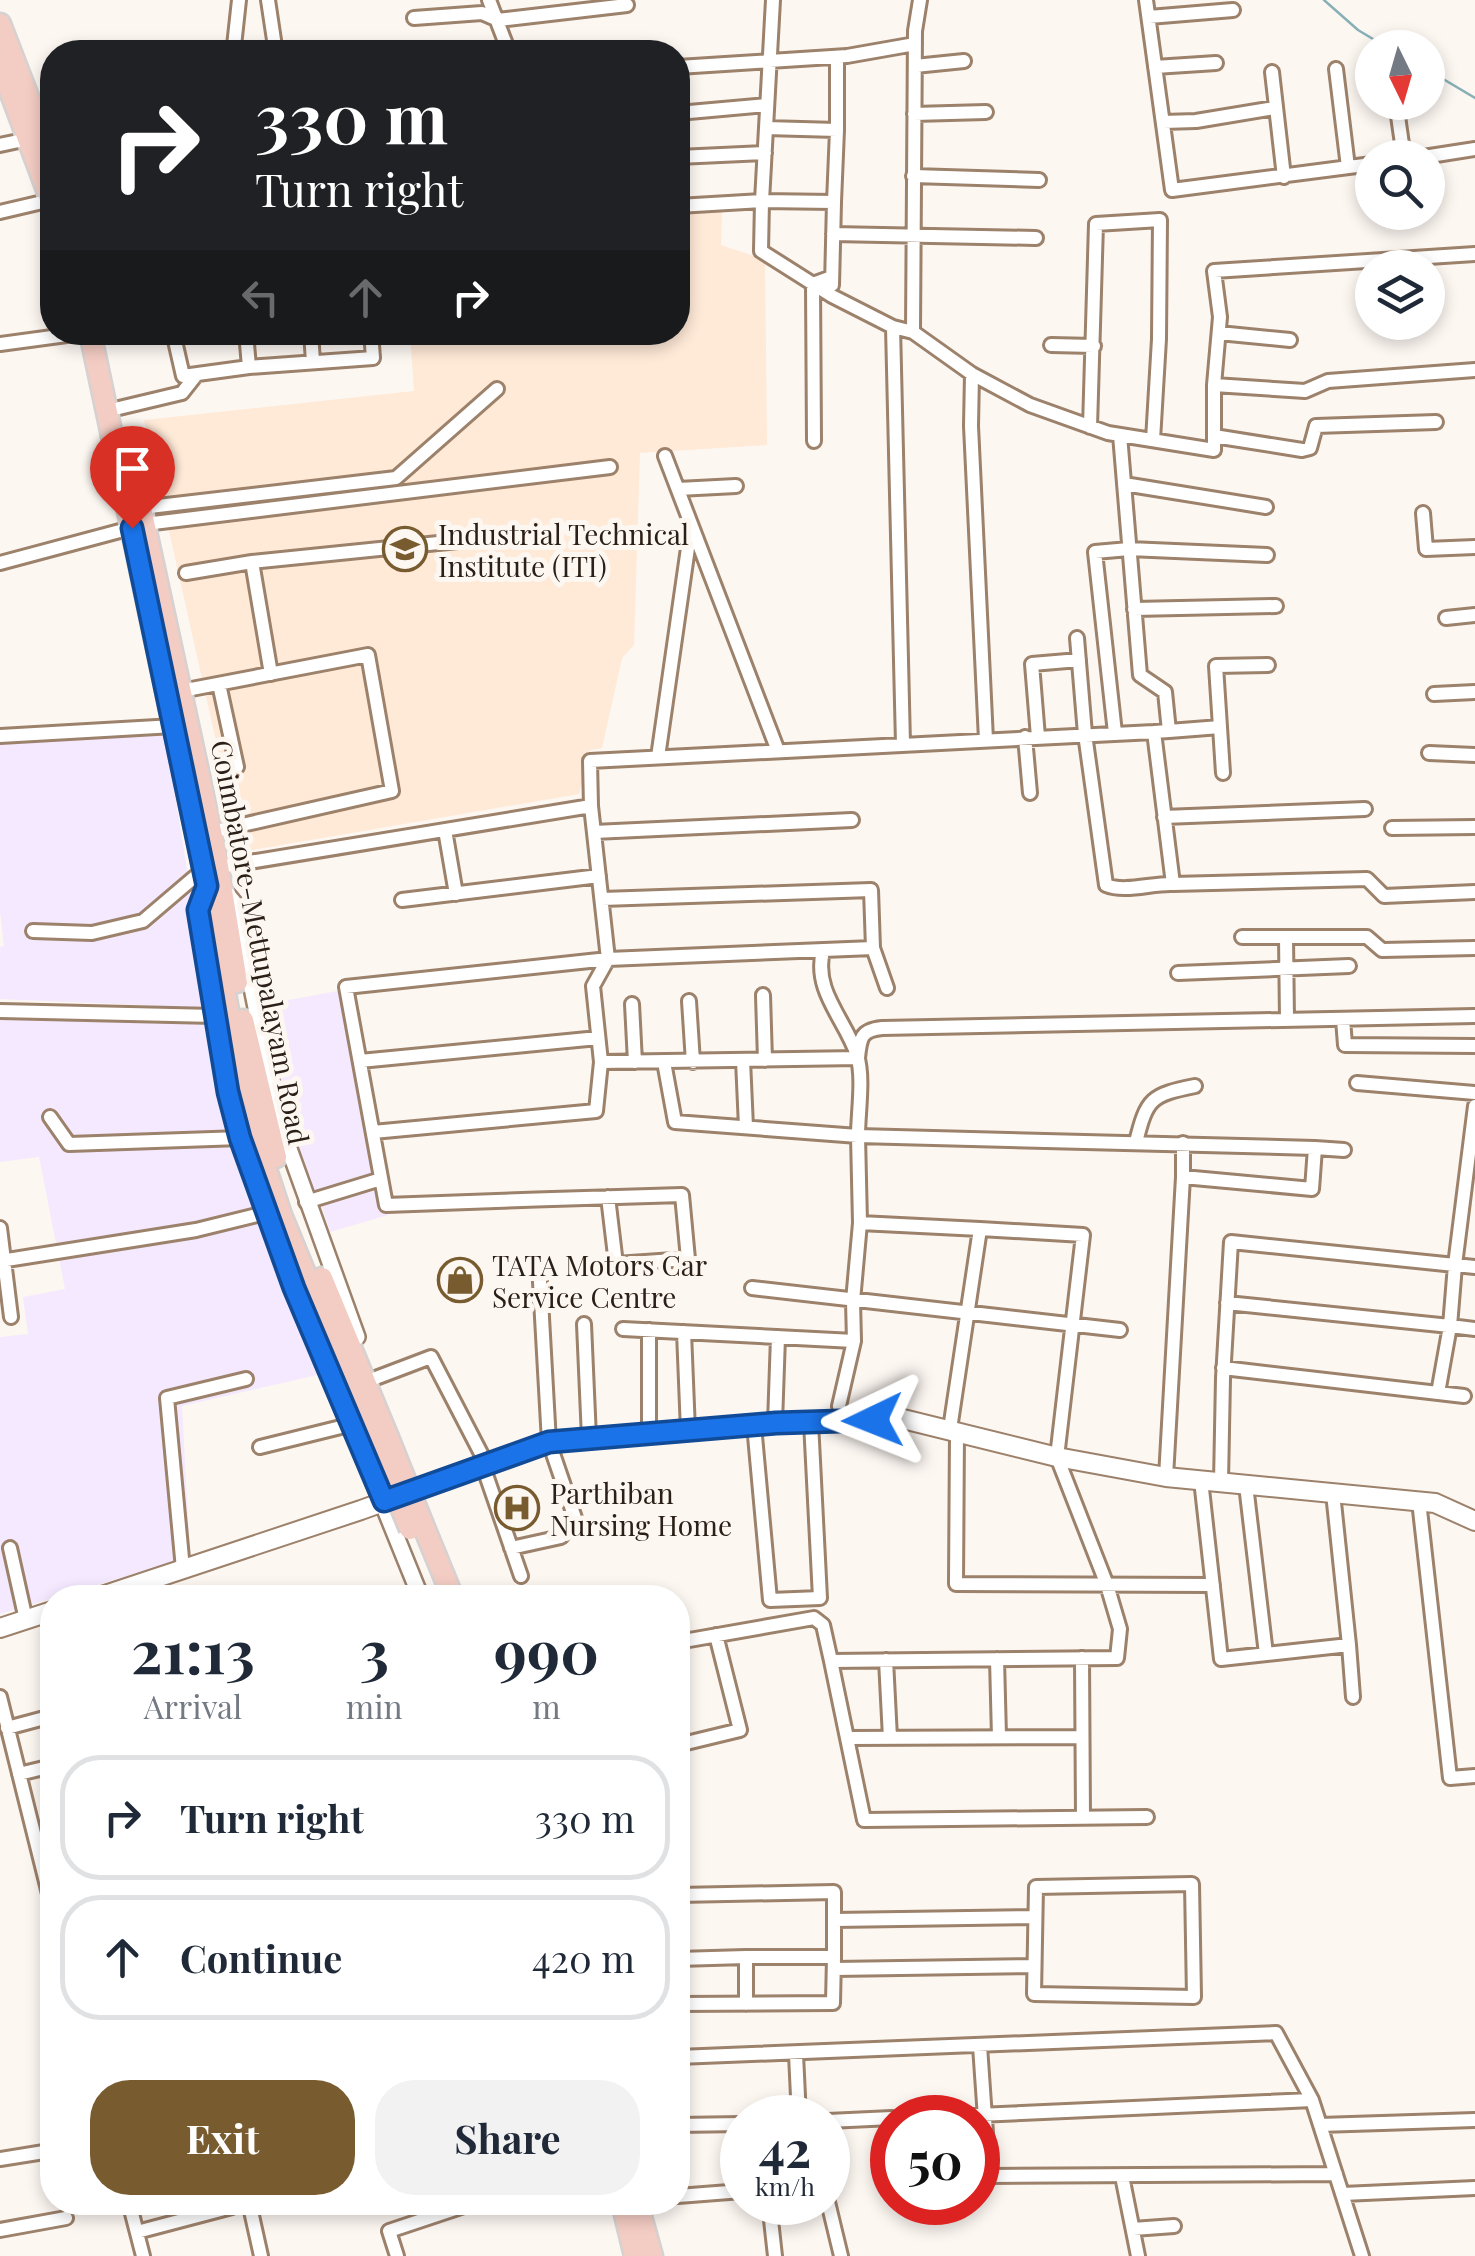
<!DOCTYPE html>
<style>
body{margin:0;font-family:"Playfair Display",serif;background:#f2f2f3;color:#1f2937;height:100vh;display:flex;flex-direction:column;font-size:38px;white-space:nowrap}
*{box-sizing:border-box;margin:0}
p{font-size:32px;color:#747a83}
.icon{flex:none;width:55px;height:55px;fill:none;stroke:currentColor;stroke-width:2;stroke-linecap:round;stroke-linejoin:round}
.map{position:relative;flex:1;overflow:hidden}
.sheet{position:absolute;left:40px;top:1585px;width:650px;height:630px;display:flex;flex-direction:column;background:#fff;border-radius:40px;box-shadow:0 5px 15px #0003}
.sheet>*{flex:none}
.banner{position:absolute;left:40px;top:40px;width:650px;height:305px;border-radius:40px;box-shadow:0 5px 15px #0003;background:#202124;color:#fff;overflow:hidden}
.needle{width:65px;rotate:175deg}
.buttons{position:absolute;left:1355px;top:30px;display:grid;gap:20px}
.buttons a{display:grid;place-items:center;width:90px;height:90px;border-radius:50%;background:#fff;box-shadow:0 5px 15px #0003;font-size:50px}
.speed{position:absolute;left:720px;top:2095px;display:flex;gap:20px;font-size:50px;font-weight:700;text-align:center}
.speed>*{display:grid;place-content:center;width:130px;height:130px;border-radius:50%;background:#fff;box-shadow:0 5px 15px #0003;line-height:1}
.speed small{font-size:25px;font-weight:400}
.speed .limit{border:15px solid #d22;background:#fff;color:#111}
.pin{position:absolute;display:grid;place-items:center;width:85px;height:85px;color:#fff;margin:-102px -42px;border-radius:50% 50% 50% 0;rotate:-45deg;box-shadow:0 0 10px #0007}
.pin .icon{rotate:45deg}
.me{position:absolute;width:110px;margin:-55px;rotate:268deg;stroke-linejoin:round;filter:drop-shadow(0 0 8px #0008)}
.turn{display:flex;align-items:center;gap:35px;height:210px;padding:0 50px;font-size:45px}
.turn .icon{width:130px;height:130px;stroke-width:2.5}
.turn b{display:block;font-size:70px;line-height:85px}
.lanes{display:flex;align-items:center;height:95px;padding:0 50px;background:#0003;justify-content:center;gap:50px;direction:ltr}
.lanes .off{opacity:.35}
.eta{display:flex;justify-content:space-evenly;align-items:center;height:170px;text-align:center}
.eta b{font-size:60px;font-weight:700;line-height:70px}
.button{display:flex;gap:20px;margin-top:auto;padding:20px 50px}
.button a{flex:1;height:115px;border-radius:40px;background:#785c2f;color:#fff;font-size:40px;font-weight:700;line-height:115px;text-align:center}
.button a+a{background:#f2f2f3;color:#1f2937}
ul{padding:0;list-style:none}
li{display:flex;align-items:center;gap:30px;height:125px;margin:0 20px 15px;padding:0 30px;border:5px solid #e0e1e3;border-radius:40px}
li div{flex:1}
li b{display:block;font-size:38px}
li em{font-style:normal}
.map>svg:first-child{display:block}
</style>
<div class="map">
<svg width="1475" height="2256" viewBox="0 0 1475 2256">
<rect width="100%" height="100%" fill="#fdf7f2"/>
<path fill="#f4e9fe" d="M165 731 209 1008 0 999V947L4 946 0 912V737Z
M343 990 377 1176 315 1195 287 1116 267 1004Z
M0 1018 209 1023 326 1373 182 1406 190 1557 0 1614V1337L28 1334 23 1297 65 1289 39 1157 0 1162Z
M379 1186 388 1215 330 1232 321 1204Z"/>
<path fill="#ffe9d7" d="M722 212 721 245 765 260 767 445 640 453 634 645 622 658 602 748 590 750 579 794 241 852 144 420 414 391 410 333 678 332V214Z"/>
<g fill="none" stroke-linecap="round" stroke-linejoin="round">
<path stroke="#87afb6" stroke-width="2.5" d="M1324 0 1358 30 1388 48
M1428 70 1475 98"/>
<defs>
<path id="minor" d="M268 0 274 40
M489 0 509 52
M1146 0 1172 190 1372 164
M1149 17 1233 10
M414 18 482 13 498 20 627 5
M234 46 239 0
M915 66 964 61
M678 67 847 56 915 44
M1155 67 1216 63
M1336 69 1348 167
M1272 72 1284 177
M1396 102 1404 158
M678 113 767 105
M914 114 986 112
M1163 122 1196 121 1274 108
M766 128 837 130 834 202 762 201 773 0
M837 130V57
M0 145 28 139
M678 157 765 153
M1417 158 1475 149
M913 176 1039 180
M678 206 762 201 761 251 832 296 893 327 913 332 972 374 1030 405 1108 433 1214 450V385L1305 391 1328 381 1475 370
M0 212 51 200
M833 234 1036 238
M832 285 834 202
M893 327 903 744
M173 332 183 376 249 367
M246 332 249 367 373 358 371 332
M311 332 313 362
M913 332 915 31 920 0
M1219 333 1290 340
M0 344 89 332
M1051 345 1094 346
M972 374 971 426 986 740
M1214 385 1220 317 1214 271 1475 254
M119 408 182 393 197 374
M1090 427 1096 224 1160 220 1159 339 1153 440
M1120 435 1140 675 1165 692 1169 731 1154 732
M1214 436 1302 450 1310 448 1316 426 1436 422
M814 441 813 284 832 277
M665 456 778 751
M1124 484 1266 507
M678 489 736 486
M141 508 396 478 497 389
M1423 513 1426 549 1475 547
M145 524 610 467
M252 562 271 674
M0 563 131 528
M186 573 252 562 458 541
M1134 609 1276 606
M1446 618 1475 615
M1077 638 1085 734 1106 885C1125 893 1152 883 1173 884
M219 684 237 767
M181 691 368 655 392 791 211 832
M1434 694 1475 692
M1169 731 1220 727
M1115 733 1095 552 1129 549 1267 555
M0 736 174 726
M1025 737 1030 793
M1038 737 1032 664 1079 660
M1429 753 1475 755
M658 757 691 527
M1223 773 1216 666 1268 665
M591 806 590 761 1154 732 1173 884 1367 879 1384 896 1475 892
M1164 817 1365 809
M1392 828 1475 827
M445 830 456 894
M594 832 852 820
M219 867 591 806 608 959 593 986 601 1062 858 1058C860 1038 861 1030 882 1028L1475 1016
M602 899 871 890 873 948 608 959 346 987 386 1205C485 1201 583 1198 682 1195L688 1259 616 1264 608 1197
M402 900 599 876
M33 931 92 933 143 921 204 869
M1242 937H1286
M873 948 887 988
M823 951C813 991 845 1019 857 1055 864 1078 858 1112 858 1136L1315 1148 1312 1189 1183 1177 1166 1477
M1178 973 1349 966
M763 995 765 1060
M689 1001 693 1062
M632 1004 635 1062
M0 1011 215 1016
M1343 1019 1345 1045 1475 1046
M1287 1020 1286 937H1367L1382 950 1475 948
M743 1060 746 1127
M360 1061 598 1038
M664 1062 675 1122 858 1136 860 1223
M1357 1083 1475 1093
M50 1117 69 1144 241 1138
M373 1132 596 1111 601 1062
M1136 1142C1147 1098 1151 1095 1195 1086
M1183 1143V1177
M1315 1148 1344 1150
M306 1202 381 1179
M0 1228 11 1317
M0 1261 196 1230 265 1213
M752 1288 1120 1330
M1227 1303 1450 1326 1455 1265 1475 1267
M584 1324 589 1438
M623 1329 854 1341 853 1301 860 1223 980 1229
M649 1330V1434
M684 1332 688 1431
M1223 1368 1464 1396
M373 1379 431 1357 487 1465
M1438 1393 1450 1326 1475 1329
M843 1421 839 1406 854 1341
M775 1423 778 1337
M754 1425 770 1600 820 1598 811 1422
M950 1429 980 1229 1083 1235 1057 1457 1107 1585 1120 1629 1117 1658 831 1661 864 1820 1147 1817
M957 1432 956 1584 1213 1585
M260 1447 353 1424
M483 1466 521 1576
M1201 1480 1221 1659 1349 1645 1353 1697
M1221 1482 1223 1378 1231 1242 1455 1265 1475 1106
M1246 1485 1266 1654
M1333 1493 1349 1645
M1419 1501 1450 1778 1475 1776
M10 1548 26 1620
M511 1548 561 1537 575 1518 549 1442 539 1264
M183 1569 167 1398 246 1379
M678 1642 814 1618 823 1625 831 1661
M1082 1658 1083 1818
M997 1659 999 1737
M886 1660 890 1738
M0 1697 52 1906
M7 1728 52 1716
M847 1738 1082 1737
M678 1745 740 1730 716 1635
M19 1774 52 1766
M1192 1884 1194 1997 1034 1994 1036 1887Z
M678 1895 834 1892V1957
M834 1920 1035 1917
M678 1959 746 1957
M834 1969 1034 1966
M678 2004 833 2003 834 1957H746V2004
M980 2046 989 2176 1336 2174
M796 2054 799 2118
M678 2057 1276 2033 1312 2100
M910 2118 1312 2100 1362 2256
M828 2121 892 2118
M678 2125 742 2124
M1320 2125 1475 2120
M0 2159 44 2152
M1122 2176 1138 2256
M1343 2194 1475 2188
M678 2196 742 2191
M129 2202 143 2256
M249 2202 261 2256
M769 2202 775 2256
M828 2202 841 2256
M1133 2229 1174 2226
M0 2230 66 2218
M137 2232 232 2207
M397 2256 389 2231 476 2202"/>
<path id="tertiary" d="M222 888 235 904 279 1121 357 1337
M206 890 198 909 228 1092 265 1213 421 1598"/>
<path id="secondary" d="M96 1598 361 1510 549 1442 775 1423 903 1419 1057 1457 1166 1477 1435 1503 1475 1521
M0 1628 52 1611"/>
<path id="trunk" d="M0 24 52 159
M0 64 52 203
M90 332 201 856 229 1016 257 1142 281 1215 373 1439
M135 481 216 854 237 982
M243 1020 276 1157
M322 1278 387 1435
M423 1525 453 1598
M622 2202 635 2256
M637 2202 652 2256"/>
</defs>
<use href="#minor" stroke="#9c816b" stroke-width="18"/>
<use href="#tertiary" stroke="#9c816b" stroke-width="20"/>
<use href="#secondary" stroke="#9c816b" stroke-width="22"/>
<use href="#trunk" stroke="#d5d2d1" stroke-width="25"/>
<use href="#minor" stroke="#fff" stroke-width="12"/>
<use href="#tertiary" stroke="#fff" stroke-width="15"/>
<use href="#secondary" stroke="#fff" stroke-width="18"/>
<use href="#trunk" stroke="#f3ccc3" stroke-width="20"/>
<defs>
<path id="trunk-bridge" d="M387 1435 423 1525
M373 1439 410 1529"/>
</defs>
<use href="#trunk-bridge" stroke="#d5d2d1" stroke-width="25" stroke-linecap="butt"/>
<use href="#trunk-bridge" stroke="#f3ccc3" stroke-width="20"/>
</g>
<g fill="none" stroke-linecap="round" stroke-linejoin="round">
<defs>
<path id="route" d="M132 528 207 886 198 910 228 1092 240 1138 294 1288 384 1501 549 1442 776 1423 873 1420"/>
</defs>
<use href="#route" stroke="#114b97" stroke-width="25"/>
<use href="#route" stroke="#1a73e8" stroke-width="18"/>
</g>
<defs>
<symbol id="university-ring" viewBox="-11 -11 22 22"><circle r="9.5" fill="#fdf7f2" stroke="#785c2f" stroke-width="1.5"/><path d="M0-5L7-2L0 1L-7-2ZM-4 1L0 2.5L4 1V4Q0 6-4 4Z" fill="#785c2f"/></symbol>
<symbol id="shop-ring" viewBox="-11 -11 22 22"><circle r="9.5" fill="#fdf7f2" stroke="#785c2f" stroke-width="1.5"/><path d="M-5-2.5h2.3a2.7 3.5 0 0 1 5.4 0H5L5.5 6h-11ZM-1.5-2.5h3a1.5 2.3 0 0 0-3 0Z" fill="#785c2f"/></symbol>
<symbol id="hospital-ring" viewBox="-11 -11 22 22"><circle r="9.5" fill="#fdf7f2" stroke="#785c2f" stroke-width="1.5"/><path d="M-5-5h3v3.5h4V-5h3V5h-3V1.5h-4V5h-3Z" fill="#785c2f"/></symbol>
</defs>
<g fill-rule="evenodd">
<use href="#university-ring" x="380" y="524" width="50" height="50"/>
<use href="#shop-ring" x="435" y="1255" width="50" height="50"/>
<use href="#hospital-ring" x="492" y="1483" width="50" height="50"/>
</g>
<g text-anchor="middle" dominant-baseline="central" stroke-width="10" stroke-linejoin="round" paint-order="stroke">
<g font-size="28" fill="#2b2017" stroke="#fdf7f2" text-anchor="start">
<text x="438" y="533">Industrial Technical<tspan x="438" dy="32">Institute (ITI)</tspan></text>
<text x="492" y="1264">TATA Motors Car<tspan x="492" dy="32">Service Centre</tspan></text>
<text x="550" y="1492">Parthiban<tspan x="550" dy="32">Nursing Home</tspan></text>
</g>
<g font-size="28" fill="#2b2017" stroke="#fdf7f2">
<text transform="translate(261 942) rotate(79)">Coimbatore-Mettupalayam Road</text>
</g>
</g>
</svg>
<div class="buttons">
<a><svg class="needle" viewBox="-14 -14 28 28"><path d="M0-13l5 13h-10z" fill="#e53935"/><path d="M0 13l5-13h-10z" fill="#747a83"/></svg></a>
<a><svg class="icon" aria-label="search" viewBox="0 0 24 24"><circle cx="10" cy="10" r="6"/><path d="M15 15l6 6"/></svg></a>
<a><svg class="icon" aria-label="layers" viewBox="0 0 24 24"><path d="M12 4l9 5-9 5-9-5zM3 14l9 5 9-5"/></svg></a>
</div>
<div class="speed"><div>42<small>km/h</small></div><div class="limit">50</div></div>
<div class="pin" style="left:132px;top:528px;background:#d93025"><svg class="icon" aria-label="arrive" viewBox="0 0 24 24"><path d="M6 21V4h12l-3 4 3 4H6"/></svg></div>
<svg class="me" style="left:873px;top:1420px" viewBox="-20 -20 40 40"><path d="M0-17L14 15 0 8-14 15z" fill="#1a73e8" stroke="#fff" stroke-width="4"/></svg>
<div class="banner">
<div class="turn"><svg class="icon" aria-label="right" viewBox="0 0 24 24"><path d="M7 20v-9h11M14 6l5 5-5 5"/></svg><div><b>330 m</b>Turn right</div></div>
<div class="lanes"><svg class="icon off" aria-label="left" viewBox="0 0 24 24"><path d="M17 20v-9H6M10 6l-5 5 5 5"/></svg><svg class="icon off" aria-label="ahead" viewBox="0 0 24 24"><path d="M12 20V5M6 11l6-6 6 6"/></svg><svg class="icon" aria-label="right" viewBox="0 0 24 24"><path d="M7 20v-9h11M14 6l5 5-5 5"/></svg></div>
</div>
<section class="sheet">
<div class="eta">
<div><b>21:13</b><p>Arrival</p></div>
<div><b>3</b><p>min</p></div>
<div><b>990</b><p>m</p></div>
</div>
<ul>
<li><svg class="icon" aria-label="right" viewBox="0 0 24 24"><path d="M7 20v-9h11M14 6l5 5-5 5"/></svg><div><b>Turn right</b></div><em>330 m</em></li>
<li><svg class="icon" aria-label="ahead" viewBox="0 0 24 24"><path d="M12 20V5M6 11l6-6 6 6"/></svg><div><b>Continue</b></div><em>420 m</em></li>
</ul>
<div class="button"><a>Exit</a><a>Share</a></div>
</section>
</div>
